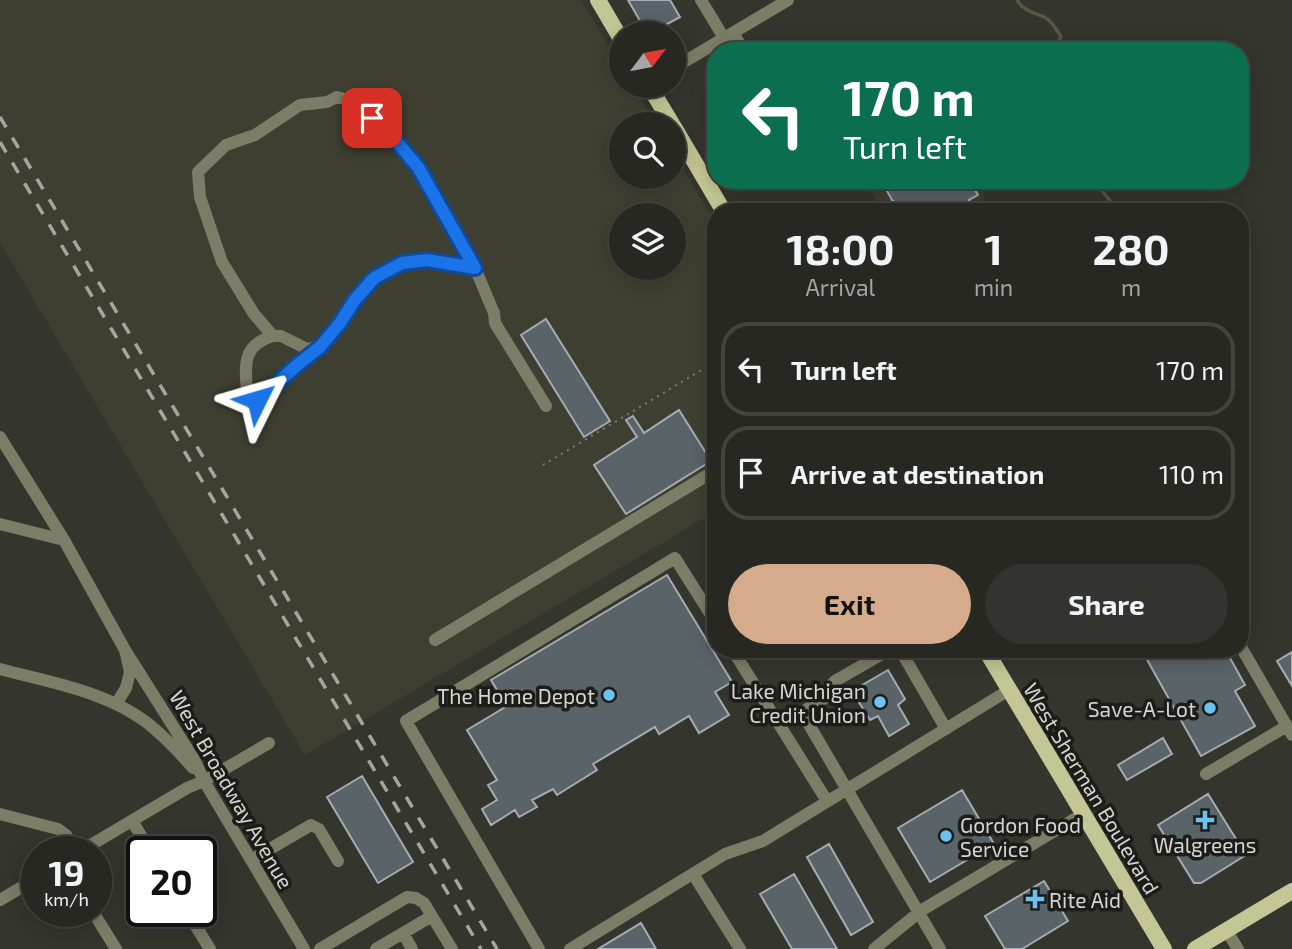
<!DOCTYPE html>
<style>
body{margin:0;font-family:"Exo 2",sans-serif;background:#33342f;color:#f1f3f6;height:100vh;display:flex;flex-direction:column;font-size:26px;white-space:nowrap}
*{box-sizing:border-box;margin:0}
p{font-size:23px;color:#a4a6a5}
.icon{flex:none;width:38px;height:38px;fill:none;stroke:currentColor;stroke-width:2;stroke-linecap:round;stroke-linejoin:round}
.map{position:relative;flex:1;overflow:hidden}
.drawer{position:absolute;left:707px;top:203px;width:542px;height:455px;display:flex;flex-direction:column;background:#272822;border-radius:28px;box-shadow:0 4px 18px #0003,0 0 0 2px #434440}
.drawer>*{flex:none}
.top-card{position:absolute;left:707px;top:42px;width:542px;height:147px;border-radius:28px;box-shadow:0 4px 18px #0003,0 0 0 2px #434440;background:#0b6e4f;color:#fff;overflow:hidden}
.needle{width:46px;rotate:58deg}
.tools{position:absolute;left:609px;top:21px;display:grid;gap:14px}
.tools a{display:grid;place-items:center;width:77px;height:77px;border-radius:50%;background:#272822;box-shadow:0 4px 18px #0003,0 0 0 2px #434440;font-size:35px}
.speed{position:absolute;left:21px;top:836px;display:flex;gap:14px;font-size:35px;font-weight:700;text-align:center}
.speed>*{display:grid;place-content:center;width:91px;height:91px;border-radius:50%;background:#272822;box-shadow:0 4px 18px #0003,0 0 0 2px #434440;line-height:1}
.speed small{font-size:18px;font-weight:400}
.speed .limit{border:4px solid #111;border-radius:10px;background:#fff;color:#111}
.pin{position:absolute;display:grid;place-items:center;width:60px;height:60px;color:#fff;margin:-30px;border-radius:14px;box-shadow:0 4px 10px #0006}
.me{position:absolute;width:77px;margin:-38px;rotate:50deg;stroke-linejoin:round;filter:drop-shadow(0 0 5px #0008)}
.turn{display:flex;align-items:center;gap:24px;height:147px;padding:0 21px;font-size:32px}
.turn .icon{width:91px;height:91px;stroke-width:2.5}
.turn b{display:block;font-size:49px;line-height:60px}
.eta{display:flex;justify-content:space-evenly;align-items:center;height:119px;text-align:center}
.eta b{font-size:42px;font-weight:700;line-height:49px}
.button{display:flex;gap:14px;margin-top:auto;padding:14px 21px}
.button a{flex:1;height:80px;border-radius:42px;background:#d6ab8b;color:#111;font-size:28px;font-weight:700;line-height:80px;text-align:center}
.button a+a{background:#33342f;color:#f1f3f6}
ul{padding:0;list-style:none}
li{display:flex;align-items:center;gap:21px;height:94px;margin:0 14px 10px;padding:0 7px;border:4px solid #434440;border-radius:28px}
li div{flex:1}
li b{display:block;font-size:26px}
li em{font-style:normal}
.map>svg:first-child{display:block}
</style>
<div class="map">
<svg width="1292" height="949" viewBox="0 0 1292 949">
<rect width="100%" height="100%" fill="#34352d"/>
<path fill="#3f3f31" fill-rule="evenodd" d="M0 0H581L621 66V86H633L656 124H621V177H674V154L716 224V511L305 755 0 243ZM621 215H674V268H621Z
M864 180H984L983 192 988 212H883Z"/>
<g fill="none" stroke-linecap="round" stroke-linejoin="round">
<path stroke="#575742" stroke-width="3.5" d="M1017 0C1025 13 1035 12 1046 18 1052 21 1057 31 1061 37L1057 44 1047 51
M1094 180 1117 210"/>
</g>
<path fill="#5a6368" stroke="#a3adb3" stroke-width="2" d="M628 0H670L680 17 651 33H647Z
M881 180H969L978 195 969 200 976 212H900L898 204 892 200Z
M546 319 610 421 584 437 521 335Z
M679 410 711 461 626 514 594 465 637 437 626 420 633 416 644 433Z
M667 575 732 682 715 692 729 715 699 733 689 716 659 734 655 727 593 764 597 770 557 795 553 789 532 800 537 807 519 817 515 810 491 825 482 809 497 800 488 785 497 780 467 730 507 706 491 680Z
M1141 649H1225L1245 685 1235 691 1255 726 1201 756Z
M1292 652V686L1277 661Z
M888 670 905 699 898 705 909 724 889 736 878 716 870 720 852 691Z
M1163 738 1172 754 1127 780 1118 765Z
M362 776 413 862 378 883 327 797Z
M962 790 994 844 930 882 898 828Z
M1208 794 1246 855 1201 883H1194L1158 825Z
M829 844 873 922 851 935 807 857Z
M794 874 837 949H792L760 894Z
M1044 881 1068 921 1022 949H1005L985 916Z
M641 923 656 949H598Z"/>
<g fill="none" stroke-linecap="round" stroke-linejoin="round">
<path stroke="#7c7d76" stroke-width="2" stroke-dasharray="2 5" stroke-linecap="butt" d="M543 465 705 368"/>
<path stroke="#7c7d66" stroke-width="12" d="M701 0 724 38
M733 33 744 51
M674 68 788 0
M884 212 890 208
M475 268C440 260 406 255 375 278 360 289 351 307 341 321 335 330 327 339 320 347L307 349 281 336H273L254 314 222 262 200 197 198 172 226 145 255 135 300 105 327 102 337 97 353 101 391 135 418 167 475 268 494 313 495 323 546 406
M273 336C242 345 245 365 247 392L257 400 265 394 296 366 319 348
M0 437 64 540 125 650 130 672 126 688 116 704
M0 524 64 540
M435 640 716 470
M1241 647 1292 735
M732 649 827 801
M125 650 195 761 204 781 304 949
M0 669C49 682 105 691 146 722 163 735 179 752 193 768
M1206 774 1287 726
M0 814 58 829 66 835 76 852
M132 821 151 852
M79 852 187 788 204 781 269 743
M251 860 311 825 319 829 338 861
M693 874 740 949
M0 900 37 878
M93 912 116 949
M187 912 210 949
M1226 930 1238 949
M403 933 412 949
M320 949 407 897 416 898 424 903 452 949
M376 949 432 916
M539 949 406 721 675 558 716 623
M570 949 725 854 763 841 1009 690
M874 949 922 910 1083 814
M940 949 804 716 807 709 825 698 828 689 835 681 889 650H896L902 653 946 729"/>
<path stroke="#c4c695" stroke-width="16" d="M598 0 621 39
M649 86 672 124
M674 127 724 212
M985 649 1164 949
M1195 949 1292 891"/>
<path stroke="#a5a6a0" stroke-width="3.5" stroke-dasharray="12 12" stroke-linecap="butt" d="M0 117 497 949
M0 142 481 949"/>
</g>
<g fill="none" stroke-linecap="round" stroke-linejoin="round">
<defs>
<path id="route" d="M257 400 265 394 296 366 320 347 340 323 354 301 374 278 402 263 427 260 475 268 418 167 391 135 372 118"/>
</defs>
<use href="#route" stroke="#114b97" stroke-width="18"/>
<use href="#route" stroke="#1a73e8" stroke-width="12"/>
</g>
<g fill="#6cc3f2" stroke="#1c1c18" stroke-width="2.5">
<circle cx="609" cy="695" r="7"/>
<circle cx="880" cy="702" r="7"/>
<circle cx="1210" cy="708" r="7"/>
<path d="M1201.5 809.5h7v7h7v7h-7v7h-7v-7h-7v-7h7z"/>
<circle cx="946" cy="836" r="7"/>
<path d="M1031.5 888.5h7v7h7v7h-7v7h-7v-7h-7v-7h7z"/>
</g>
<g text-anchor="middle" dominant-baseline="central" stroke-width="7" stroke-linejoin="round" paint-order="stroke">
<g font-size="21" fill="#d5d6d1" stroke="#1c1c18" text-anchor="end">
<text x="866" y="690">Lake Michigan<tspan x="866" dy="24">Credit Union</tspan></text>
<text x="595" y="695">The Home Depot</text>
<text x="1196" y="708">Save-A-Lot</text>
<text x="960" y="824" text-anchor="start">Gordon Food<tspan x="960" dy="24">Service</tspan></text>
<text x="1205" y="844" text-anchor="middle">Walgreens</text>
<text x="1049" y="899" text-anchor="start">Rite Aid</text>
</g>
<g font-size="21" fill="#d5d6d1" stroke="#1c1c18">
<text transform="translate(1092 788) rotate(59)">West Sherman Boulevard</text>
<text transform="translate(232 789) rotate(60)">West Broadway Avenue</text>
</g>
</g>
</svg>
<div class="tools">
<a><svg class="needle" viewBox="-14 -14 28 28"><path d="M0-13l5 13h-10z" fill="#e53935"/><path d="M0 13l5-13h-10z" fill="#a4a6a5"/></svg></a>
<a><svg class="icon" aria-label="search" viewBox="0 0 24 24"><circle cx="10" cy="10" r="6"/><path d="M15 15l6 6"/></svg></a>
<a><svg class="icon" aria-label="layers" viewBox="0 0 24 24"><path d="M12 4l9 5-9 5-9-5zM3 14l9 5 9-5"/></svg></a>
</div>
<div class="speed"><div>19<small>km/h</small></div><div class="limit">20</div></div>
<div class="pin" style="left:372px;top:118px;background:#d93025"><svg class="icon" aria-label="arrive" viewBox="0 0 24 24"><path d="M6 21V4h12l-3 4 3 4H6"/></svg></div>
<svg class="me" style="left:257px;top:400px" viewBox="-20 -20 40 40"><path d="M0-17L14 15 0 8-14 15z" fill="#1a73e8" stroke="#fff" stroke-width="4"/></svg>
<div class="top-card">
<div class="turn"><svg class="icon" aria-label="left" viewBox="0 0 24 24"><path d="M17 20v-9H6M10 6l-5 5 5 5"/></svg><div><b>170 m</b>Turn left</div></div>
</div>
<section class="drawer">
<div class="eta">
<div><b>18:00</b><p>Arrival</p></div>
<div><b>1</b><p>min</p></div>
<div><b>280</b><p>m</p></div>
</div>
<ul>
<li><svg class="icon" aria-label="left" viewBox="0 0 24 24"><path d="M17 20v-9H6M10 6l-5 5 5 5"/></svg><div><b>Turn left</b></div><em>170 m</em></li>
<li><svg class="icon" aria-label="arrive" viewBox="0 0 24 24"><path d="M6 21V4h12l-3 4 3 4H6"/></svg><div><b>Arrive at destination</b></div><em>110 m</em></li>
</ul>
<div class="button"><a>Exit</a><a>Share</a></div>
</section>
</div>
